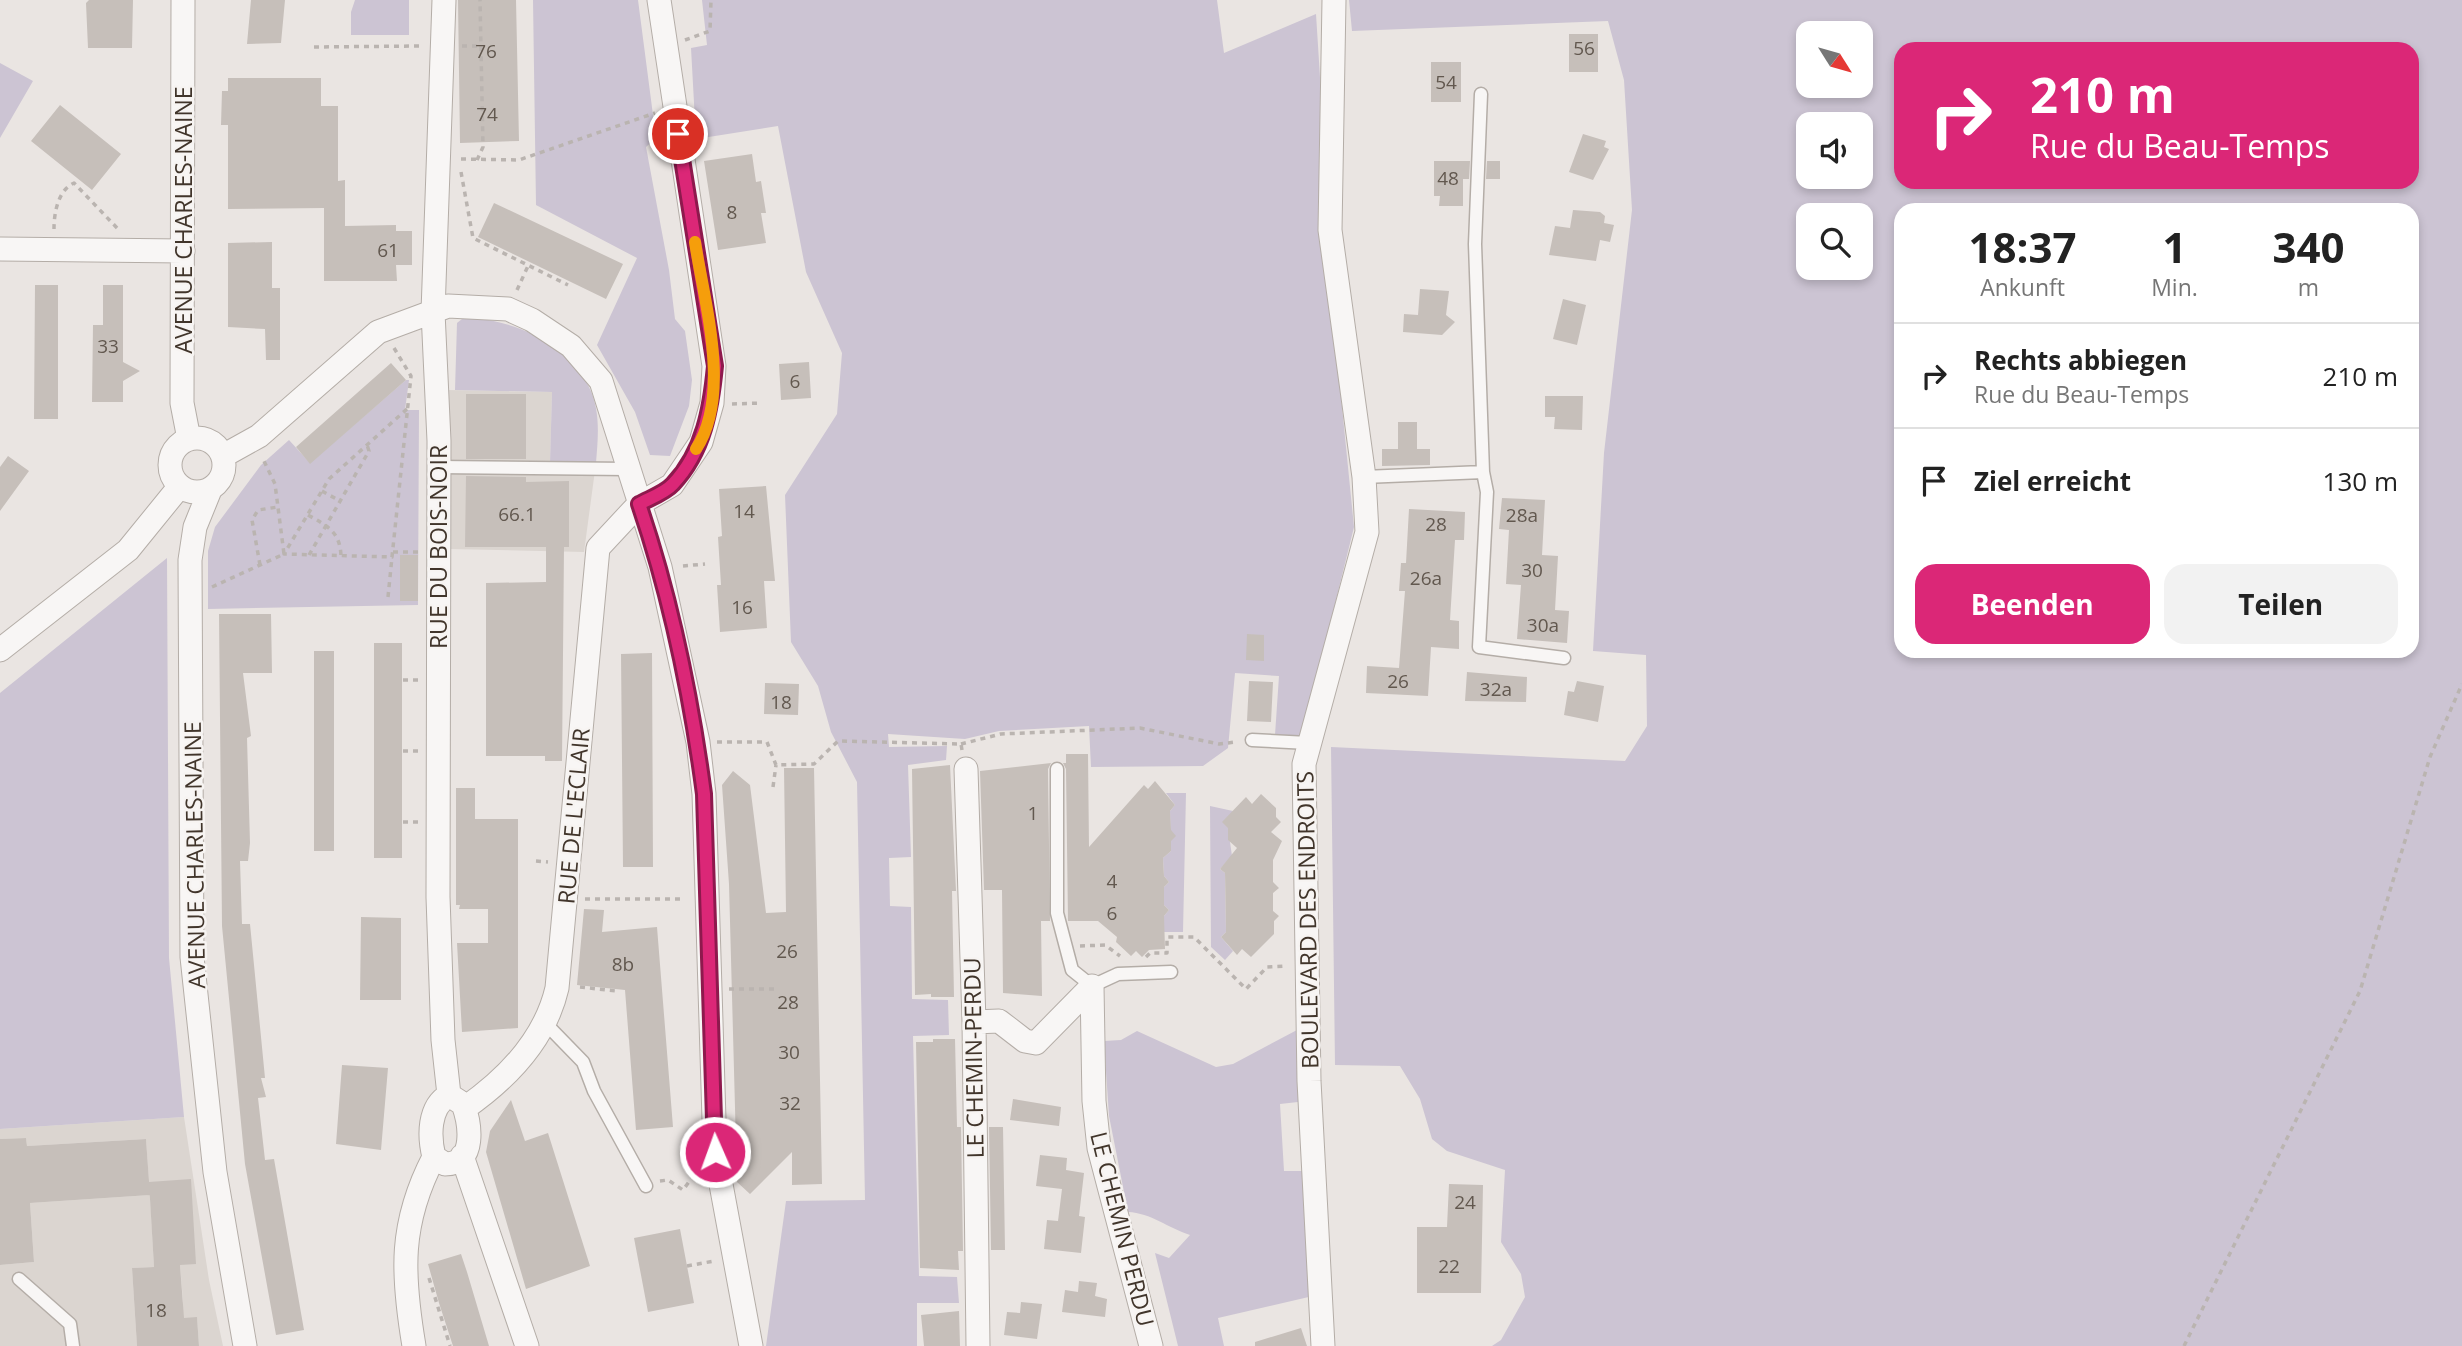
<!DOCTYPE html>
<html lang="de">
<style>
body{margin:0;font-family:"Open Sans",sans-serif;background:#f2f2f2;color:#222;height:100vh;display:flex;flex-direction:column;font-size:26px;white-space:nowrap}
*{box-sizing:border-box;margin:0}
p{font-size:23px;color:#767676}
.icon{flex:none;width:38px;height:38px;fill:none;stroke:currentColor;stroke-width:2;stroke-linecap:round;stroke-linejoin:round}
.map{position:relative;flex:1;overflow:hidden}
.panel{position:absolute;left:1894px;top:203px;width:525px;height:455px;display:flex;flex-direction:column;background:#fff;border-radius:21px;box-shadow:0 4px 10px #0003}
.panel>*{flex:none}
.top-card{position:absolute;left:1894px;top:42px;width:525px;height:147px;border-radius:21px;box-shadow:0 4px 10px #0003;background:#db2777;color:#fff;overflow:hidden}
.needle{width:46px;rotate:127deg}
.controls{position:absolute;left:1796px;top:21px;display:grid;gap:14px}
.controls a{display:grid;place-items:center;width:77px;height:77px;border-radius:14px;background:#fff;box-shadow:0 4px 10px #0003;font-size:35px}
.pin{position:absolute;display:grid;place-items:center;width:60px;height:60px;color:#fff;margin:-30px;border:4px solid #fff;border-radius:50%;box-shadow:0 2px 7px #0007}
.me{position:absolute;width:77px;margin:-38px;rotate:358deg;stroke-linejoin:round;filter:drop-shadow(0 0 5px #0008)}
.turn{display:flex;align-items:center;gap:24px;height:147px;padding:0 21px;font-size:32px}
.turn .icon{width:91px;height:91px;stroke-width:2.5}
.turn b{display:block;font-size:49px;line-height:60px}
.eta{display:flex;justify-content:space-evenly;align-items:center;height:119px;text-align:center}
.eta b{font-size:42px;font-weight:700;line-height:49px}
.button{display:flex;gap:14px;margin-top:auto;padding:14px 21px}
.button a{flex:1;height:80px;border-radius:21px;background:#db2777;color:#fff;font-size:28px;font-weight:700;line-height:80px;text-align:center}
.button a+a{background:#f2f2f2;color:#222}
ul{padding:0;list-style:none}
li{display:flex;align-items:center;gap:21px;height:105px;padding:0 21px;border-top:2px solid #e0e0e0}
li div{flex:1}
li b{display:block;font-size:26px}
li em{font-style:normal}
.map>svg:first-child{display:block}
</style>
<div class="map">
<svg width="2462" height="1346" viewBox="0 0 2462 1346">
<rect width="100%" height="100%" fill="#eae5e2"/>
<path fill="#dbd5d0" d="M447 390 552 392 550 463H596L584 552 448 549Z
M184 1117 209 1280 223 1346H199L197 1318H179L183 1301 180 1265 149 1182 146 1139 27 1146 26 1138 0 1139V1129Z
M150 1195 154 1267 132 1268 137 1346H0V1265L34 1262 30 1203Z"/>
<path fill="#ccc4d3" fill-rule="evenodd" d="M355 0H409V35H351V12Z
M533 0H638L656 138 646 147 669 270 675 319 685 331 692 380 689 406 670 456 650 455 635 412 597 345 637 258 536 205Z
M702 0H1217L1224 53 1316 14 1339 377 1354 527 1302 737 1275 735 1279 676 1235 673 1228 748 1203 766 1091 767 1089 726 999 731 965 739 888 734 889 747 947 746 946 760 908 765 911 857 889 858 890 906 911 907 912 999 948 1000 949 1035 913 1036 919 1276 957 1277 959 1303H917V1346H766L786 1201 865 1200 857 782 831 732 818 686 791 642 785 495 837 414 842 353 806 272 778 126 696 139 691 48 707 45Z
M1349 0H2462V1346H1492L1501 1340 1525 1297 1521 1274 1501 1242 1505 1170 1447 1151 1432 1139 1420 1099 1400 1066 1335 1065 1331 747 1625 761 1647 726 1646 655 1593 651 1604 453 1632 210 1624 80 1608 21 1352 31ZM1808 33H1860V86H1808ZM1900 49H2412V182H1900ZM1860 124V177H1808V124ZM2412 210V651H1900V210ZM1808 215H1860V268H1808Z
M0 63 33 81 0 138Z
M473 318C518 322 568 344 589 387 601 411 598 438 596 463H550L552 392 455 390 457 323 462 319Z
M406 380H409L405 410H419L418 605 208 609V551L215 527 261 465 289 440 310 463Z
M167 558 169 958 184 1117 0 1129V693Z
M1166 793H1186L1183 932H1164V916L1169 910 1164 905V887L1169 882 1164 876 1163 858 1171 851 1170 811 1175 805Z
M1210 806 1233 811 1228 828 1232 856 1220 869 1225 873 1226 932 1221 937 1233 951 1225 960 1211 947Z
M1297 1030 1298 1102 1280 1104 1284 1171H1302L1313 1296 1218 1318 1224 1346H1178L1155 1253 1169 1258 1190 1235C1168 1228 1151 1213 1128 1212L1109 1116 1104 1041 1121 1040 1137 1031 1216 1067 1233 1064Z"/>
<path fill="#c6bfba" d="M89 0H133L132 48H88L86 3Z
M251 0H285L281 43 247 44Z
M458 0H516L519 141 460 143Z
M1569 34H1598V72H1569Z
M1431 62H1461V102H1431Z
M228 78H321V106H338V181L345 180V226L396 225V231H412V265H396L397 281H324V208L228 209V125H221L222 91H228Z
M60 105 121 154 92 190 31 141Z
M1583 134 1606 141 1604 147 1609 149 1593 180 1569 172Z
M752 154 756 182 761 181 766 213H761L766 243 718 250 704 161Z
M1434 161H1470L1469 179H1463V206H1439L1440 196H1434Z
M1487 161H1500V179H1486Z
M494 203 623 264 606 299 478 237Z
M1573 210 1600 212 1605 216 1604 223 1614 225 1610 242 1600 240 1596 261 1549 255 1555 226 1570 228Z
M272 242V288H280V360H266L265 329 228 327V243Z
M35 285H58V419H34Z
M103 285H123V362L140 371 123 381V402H92L93 325H103Z
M1420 289 1449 291 1446 315 1455 322 1442 335 1403 332 1404 314 1418 315Z
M1563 299 1586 305 1577 345 1553 339Z
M809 362 811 398 781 400 779 364Z
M391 363 406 380 310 464 296 447Z
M466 394H526V459H466Z
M1545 396H1583L1582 430 1554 429 1555 417H1545Z
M1398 422H1417V449H1430V465L1382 466V449H1398Z
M8 456 29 471 0 511V467Z
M466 476 526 477V482L569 481V547H564L562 761H545V756H486V583L546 582V547H465Z
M766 486 775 581H764L767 628 720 632 717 585H721L718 537 722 536 719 489Z
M1502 498 1545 500 1542 555 1558 556 1555 610 1569 611 1567 643 1517 639 1521 585 1506 584 1509 530 1499 529Z
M1409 509 1465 512 1464 540H1455L1450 620 1459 621V649L1431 647 1428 696 1366 693 1367 666 1399 668 1405 591H1399L1401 563H1406Z
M400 555H418V601H400Z
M219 614H271L272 673H243L251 736 247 738 250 843 248 861H240L242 924H250L265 1078H261L266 1097 258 1098 265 1160 274 1159 304 1330 276 1335 245 1164 222 926Z
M1247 634 1264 635V661L1246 660Z
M374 643H402V858H374Z
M314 651H334V851H314Z
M652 653 653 867H623L621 654Z
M1467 672 1527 677 1526 702 1465 701Z
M1249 681 1273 682 1271 722 1247 721Z
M1577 681 1604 686 1598 722 1564 715 1568 691 1574 692Z
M765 683 799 684 798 715 764 714Z
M1066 754H1088L1089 847 1144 785 1148 789 1155 781 1175 805 1170 811 1171 830 1176 836 1171 841V851L1163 858 1164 876 1169 882 1164 887V905L1169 910 1164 916 1165 949 1149 950 1142 957 1136 951 1131 956 1116 942 1117 937 1098 921H1068L1066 769 1063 763H1066Z
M1051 763 1048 769 1050 921H1041L1042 996 1003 993 1002 890H984L980 771Z
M950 765 956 891H952L954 997H931V994L915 995 912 769Z
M784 768H814L822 1184 792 1185V1152L750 1194 737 1182 729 884 722 785 733 771 750 785 766 913 786 912Z
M456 788H475V819H518V1028L462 1032 457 943H488V909H459L460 905H456Z
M1261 794 1276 808V817L1281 822 1271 832 1282 841 1273 860V882L1279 888 1273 893V911L1279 916 1274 921V934L1251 957 1242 949 1237 955 1221 937 1226 932 1225 873 1220 869 1237 848 1228 840V828L1222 822 1246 797 1252 804Z
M584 909 604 910 602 932 657 927 673 1127 636 1130 625 990 577 985Z
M361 917 401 918V1000H360Z
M933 1039H955L957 1127H961L963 1251H958L959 1270 920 1268 916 1042H933Z
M342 1065 388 1068 381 1150 336 1144Z
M1013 1099 1061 1107 1059 1126 1010 1120Z
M511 1100 525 1141 548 1133 590 1266 526 1289 486 1152 490 1131Z
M989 1127H1003L1005 1250H991Z
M26 1138 27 1146 146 1139 150 1195 30 1203 34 1262 0 1265V1139Z
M1040 1155 1067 1158 1066 1170 1084 1173 1079 1216 1085 1217 1081 1253 1044 1249 1047 1220 1058 1221 1062 1189 1036 1186Z
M191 1179 196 1264 180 1265 184 1318 197 1317 199 1346H137L132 1268 154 1267 149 1182Z
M1449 1184 1483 1185 1481 1293H1417V1227H1447Z
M680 1229 694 1303 648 1312 634 1238Z
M461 1254 467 1272 489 1346H453L439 1303 428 1264Z
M1079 1281 1097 1283 1095 1296 1107 1299 1105 1317 1062 1312 1065 1290 1078 1292Z
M1021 1302 1042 1304 1037 1339 1004 1335 1007 1312 1020 1313Z
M959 1311 960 1346H924L921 1315Z
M1301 1328 1307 1346H1255V1342Z"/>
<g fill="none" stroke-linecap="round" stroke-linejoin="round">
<defs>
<path id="lane" d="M1481 94 1475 244 1483 472 1487 492 1479 647 1564 658
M439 467 628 469
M1364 477 1483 472
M1252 740 1308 743
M1057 769V913L1072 970 1092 986 1118 974 1171 972
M546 1024 583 1062 594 1091 646 1186
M19 1279 70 1324 73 1346"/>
<path id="street" d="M183 0 182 403 189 439
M444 0 433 312 439 441 438 897 443 1040 449 1095
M0 249 183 251
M170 465a27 27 0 1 1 54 0a27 27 0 1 1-54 0Z
M223 456 259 436 378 332 448 306 508 309 532 320 571 346 601 381 660 567 698 742 704 794 715 1152 751 1346
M210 490 195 527 190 560 192 957 215 1172 245 1346
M0 650 128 550 180 486
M966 769 974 1022 978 1346
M1092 986 1094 1101 1099 1148 1151 1346
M974 1022 999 1021 1025 1041 1036 1043 1092 986
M449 1095 463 1104C470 1123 477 1164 445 1164L434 1157C429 1137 428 1107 449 1095Z
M465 1108C508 1078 545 1040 557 988L598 548 639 504 672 485 701 442 712 403 714 366 659 0
M462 1156 527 1346
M414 1346C402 1274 399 1224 434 1157
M1323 1346 1309 1081 1304 764 1367 532 1364 477 1330 230 1334 0"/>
</defs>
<use href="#lane" stroke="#b4ada7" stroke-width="15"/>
<use href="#street" stroke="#b4ada7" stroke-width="25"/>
<path stroke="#bab4b0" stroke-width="3.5" stroke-dasharray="5 5" stroke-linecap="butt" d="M685 40 710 31 711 0
M462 46H481
M314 47 420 46
M461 159 519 160 655 113
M477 160 483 147 480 0
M461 172 473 238 568 285
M54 229C54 213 58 190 74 183L119 230
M517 290 528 266
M394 348 411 376 392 557 284 554 329 479 407 409
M732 404 762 403
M322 491 340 501
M308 515C327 526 340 531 341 556
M393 552H419
M309 555 369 451 367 445
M260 565 252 520 258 510 278 507
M683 566 705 564
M212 587 284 554 275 484 263 459
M388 597 392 557
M403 680H418
M717 742H767L776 765 814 764 838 741 961 744 962 750
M961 744 1001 734 1140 728 1219 744 1236 742
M403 751H419
M773 787 776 765
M403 822H418
M536 861 548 862
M585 899H685
M1080 946 1105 945 1120 956
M1146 957 1150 953H1167V937H1194L1246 989 1267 967 1286 966
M580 987 616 991
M729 989H776
M660 1181 668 1180 683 1190 697 1171
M687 1266 714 1261
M429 1278 450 1346
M2184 1346 2360 991 2430 757 2462 684"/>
<use href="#lane" stroke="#f8f6f5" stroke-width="12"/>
<use href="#street" stroke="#f8f6f5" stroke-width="23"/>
</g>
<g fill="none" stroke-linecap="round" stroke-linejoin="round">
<defs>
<path id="route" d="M678 134 715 366C711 408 704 451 673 484 665 493 650 498 639 504 671 598 691 696 704 794L715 1152"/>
</defs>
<use href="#route" stroke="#8e194d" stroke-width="18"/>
<use href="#route" stroke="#db2777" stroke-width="12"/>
<path stroke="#f59e0b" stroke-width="12" d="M695 242C704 302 732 394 696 449"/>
</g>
<g text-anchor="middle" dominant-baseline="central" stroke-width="5" stroke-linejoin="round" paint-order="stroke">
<g font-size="19" fill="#62584f">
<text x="1584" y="48">56</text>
<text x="486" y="51">76</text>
<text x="1446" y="82">54</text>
<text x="487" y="114">74</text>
<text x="1448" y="178">48</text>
<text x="732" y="212">8</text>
<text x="388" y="250">61</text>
<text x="108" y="346">33</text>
<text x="795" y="381">6</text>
<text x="744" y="511">14</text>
<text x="517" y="514">66.1</text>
<text x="1522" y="515">28a</text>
<text x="1436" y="524">28</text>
<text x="1532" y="570">30</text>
<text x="1426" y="578">26a</text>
<text x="742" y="607">16</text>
<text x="1543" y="625">30a</text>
<text x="1398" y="681">26</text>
<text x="1496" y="689">32a</text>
<text x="781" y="702">18</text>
<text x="1033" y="813">1</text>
<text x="1112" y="881">4</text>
<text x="1112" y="913">6</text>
<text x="787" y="951">26</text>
<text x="623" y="964">8b</text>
<text x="788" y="1002">28</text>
<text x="789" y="1052">30</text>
<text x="790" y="1103">32</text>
<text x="1465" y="1202">24</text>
<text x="1449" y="1266">22</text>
<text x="156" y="1310">18</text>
</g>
<g font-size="23" fill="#41352b" stroke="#f7f4f2">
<text transform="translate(183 220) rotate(-90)">AVENUE CHARLES-NAINE</text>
<text transform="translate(438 547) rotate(-90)">RUE DU BOIS-NOIR</text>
<text transform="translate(573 816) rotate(-85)">RUE DE L'ECLAIR</text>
<text transform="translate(194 855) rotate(-91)">AVENUE CHARLES-NAINE</text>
<text transform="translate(1307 920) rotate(-91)">BOULEVARD DES ENDROITS</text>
<text transform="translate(973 1058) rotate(-91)">LE CHEMIN-PERDU</text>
<text transform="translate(1123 1229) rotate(76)">LE CHEMIN PERDU</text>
</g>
</g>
</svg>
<div class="controls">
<a><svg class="needle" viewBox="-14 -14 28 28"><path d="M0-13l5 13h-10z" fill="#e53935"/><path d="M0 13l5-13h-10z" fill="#767676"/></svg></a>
<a><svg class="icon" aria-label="sound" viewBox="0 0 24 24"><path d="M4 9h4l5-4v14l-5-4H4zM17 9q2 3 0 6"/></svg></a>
<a><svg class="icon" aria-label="search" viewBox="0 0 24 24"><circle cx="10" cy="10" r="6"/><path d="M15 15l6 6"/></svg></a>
</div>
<div class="pin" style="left:678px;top:134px;background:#d93025"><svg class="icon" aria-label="arrive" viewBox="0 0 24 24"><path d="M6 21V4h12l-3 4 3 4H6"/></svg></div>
<svg class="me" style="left:715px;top:1152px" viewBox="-20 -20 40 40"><circle r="17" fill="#db2777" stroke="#fff" stroke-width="3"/><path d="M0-11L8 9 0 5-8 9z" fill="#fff"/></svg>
<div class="top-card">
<div class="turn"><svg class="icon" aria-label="right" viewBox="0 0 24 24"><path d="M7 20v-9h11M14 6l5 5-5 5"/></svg><div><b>210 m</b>Rue du Beau-Temps</div></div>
</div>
<section class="panel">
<div class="eta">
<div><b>18:37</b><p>Ankunft</p></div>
<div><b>1</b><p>Min.</p></div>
<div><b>340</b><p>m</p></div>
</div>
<ul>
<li><svg class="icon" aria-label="right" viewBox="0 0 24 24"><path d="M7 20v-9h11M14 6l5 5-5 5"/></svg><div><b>Rechts abbiegen</b><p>Rue du Beau-Temps</p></div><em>210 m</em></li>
<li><svg class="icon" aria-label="arrive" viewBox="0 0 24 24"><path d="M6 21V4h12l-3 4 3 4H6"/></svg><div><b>Ziel erreicht</b></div><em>130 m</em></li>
</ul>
<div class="button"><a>Beenden</a><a>Teilen</a></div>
</section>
</div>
